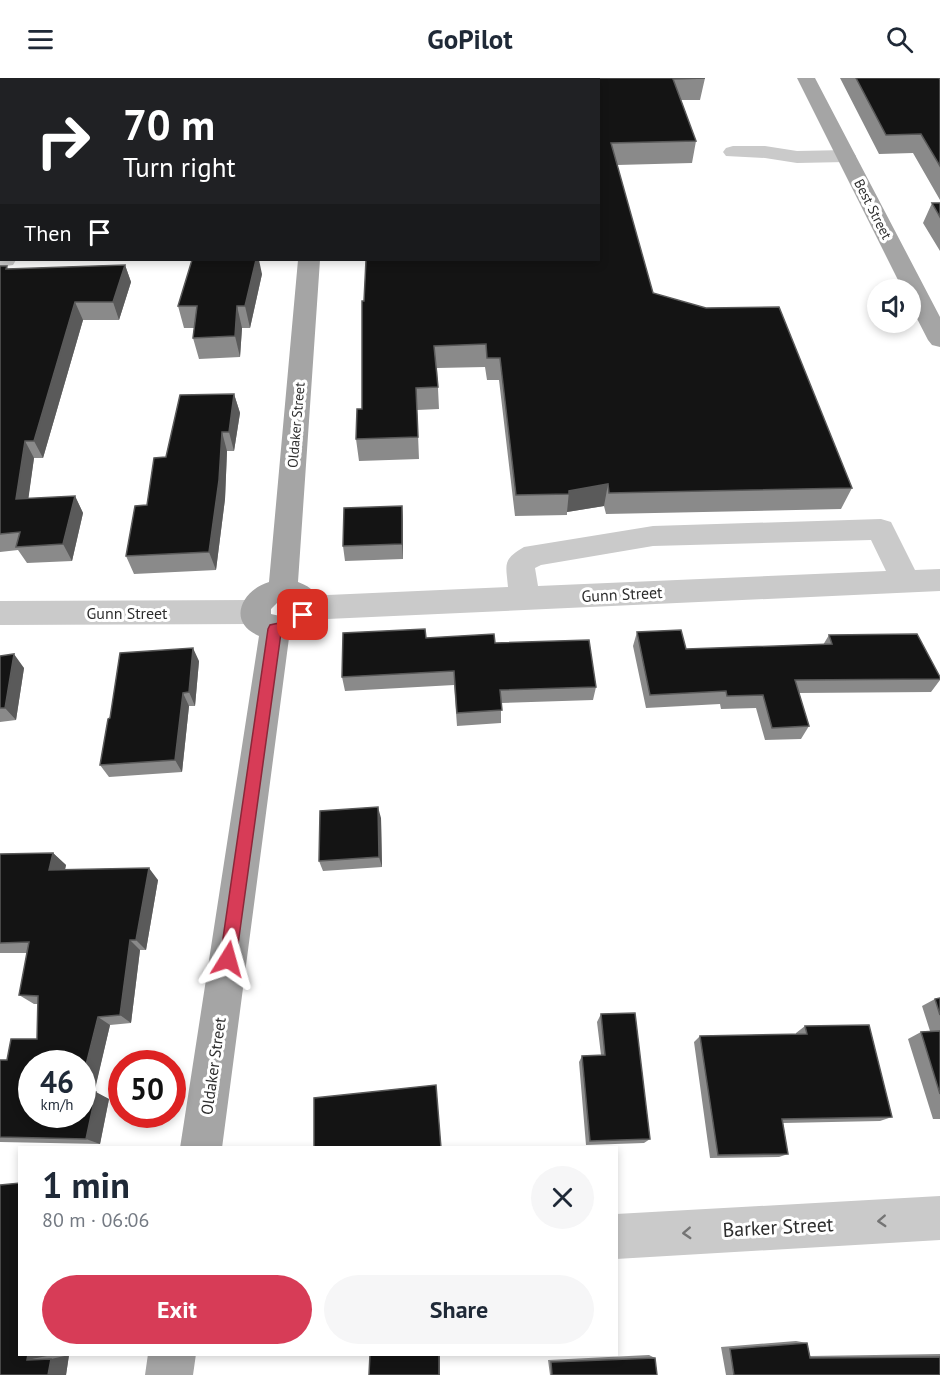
<!DOCTYPE html>
<meta charset="utf-8">
<style>
body{margin:0;font-family:"PT Sans",sans-serif;background:#f6f6f7;color:#1f2937;height:100vh;display:flex;flex-direction:column;font-size:22px;white-space:nowrap}
*{box-sizing:border-box;margin:0}
p{font-size:20px;color:#747a83}
.icon{flex:none;width:33px;height:33px;fill:none;stroke:currentColor;stroke-width:2;stroke-linecap:round;stroke-linejoin:round}
.map{position:relative;flex:1;overflow:hidden}
.details{position:absolute;left:18px;top:1068px;width:600px;height:210px;display:flex;flex-direction:column;background:#fff;border-radius:0px;box-shadow:0 3px 9px #0003}
.details>*{flex:none}
.hud{position:absolute;left:0px;top:0px;width:600px;height:183px;box-shadow:0 3px 9px #0003;background:#202124;color:#fff;overflow:hidden}
.fabs{position:absolute;left:867px;top:201px;display:grid;gap:12px}
.fabs a{display:grid;place-items:center;width:54px;height:54px;border-radius:50%;background:#fff;box-shadow:0 3px 9px #0003;font-size:30px}
.speed{position:absolute;left:18px;top:972px;display:flex;gap:12px;font-size:30px;font-weight:700;text-align:center}
.speed>*{display:grid;place-content:center;width:78px;height:78px;border-radius:50%;background:#fff;box-shadow:0 3px 9px #0003;line-height:1}
.speed small{font-size:15px;font-weight:400}
.speed .limit{border:9px solid #d22;background:#fff;color:#111}
.pin{position:absolute;display:grid;place-items:center;width:51px;height:51px;color:#fff;margin:-26px;border-radius:12px;box-shadow:0 3px 9px #0006}
.me{position:absolute;width:66px;margin:-33px;rotate:8deg;stroke-linejoin:round;filter:drop-shadow(0 0 4px #0008)}
.turn{display:flex;align-items:center;gap:21px;height:126px;padding:0 24px;font-size:27px}
.turn .icon{width:78px;height:78px;stroke-width:2.5}
.turn b{display:block;font-size:42px;line-height:51px}
.then{display:flex;align-items:center;height:57px;padding:0 24px;background:#0003;gap:12px;font-size:22px}
.round{display:grid;place-items:center;flex:none;width:63px;height:63px;border-radius:32px;background:#f6f6f7}
.head{display:flex;align-items:center;justify-content:space-between;height:102px;padding:0 24px}
h1{font-size:36px;font-weight:700;line-height:45px}
.button{display:flex;gap:12px;margin-top:auto;padding:12px 24px}
.button a{flex:1;height:69px;border-radius:36px;background:#d73c57;color:#fff;font-size:24px;font-weight:700;line-height:69px;text-align:center}
.button a+a{background:#f6f6f7;color:#1f2937}
header{display:flex;justify-content:space-between;align-items:center;height:78px;padding:0 24px;background:#fff;font-size:27px;font-weight:700}
.map>svg:first-child{display:block}
</style>
<header><svg class="icon" aria-label="menu" viewBox="0 0 24 24"><path d="M4 6h16M4 12h16M4 18h16"/></svg>GoPilot<svg class="icon" aria-label="search" viewBox="0 0 24 24"><circle cx="10" cy="10" r="6"/><path d="M15 15l6 6"/></svg></header>
<div class="map">
<svg width="940" height="1297" viewBox="0 0 940 1297">
<rect width="100%" height="100%" fill="#fff"/>
<g fill="none" stroke-linecap="round" stroke-linejoin="round">
<path fill="#cacaca" fill-rule="evenodd" d="M733 68H765L797 73 846 72 853 74 856 78 853 82 846 84 797 85 765 80 726 78 723 74 726 70Z
M0 175 2 182H16L13 187 0 189Z
M881 441 891 444 915 492 940 491V513L305 542 294 538 290 530 294 522 305 518 508 509C506 486 502 482 524 469L653 448ZM871 462 886 493 538 508 535 490 541 487 653 468Z
M254 522 265 526 269 534 265 542 254 546 0 547V523Z
M940 1118V1162L616 1181V1136Z"/>
<path fill="#a5a5a5" fill-rule="evenodd" d="M321 0H339V2H321Z
M797 0H815L940 239V269L932 267 928 262 910 227V212H903Z
M298 182H320L298 504C335 517 318 551 289 560L222 1070H180L259 558C226 544 242 512 269 504ZM283 523 289 527 288 533 280 538 271 536V531L277 525Z
M148 1276H196L193 1297H145Z"/>
</g>
<path fill="#8a8a8a" d="M0 0H76L75 2H2V87H0Z
M514 0H705L700 22H681L696 63 692 85 617 87 653 215 852 410 841 431 606 436 604 428 567 434V437L515 438 499 302H487L485 289 437 290 439 331 417 332 419 381 359 383 356 361 362 331 364 223 598 182V2H515Z
M840 0H939L940 2V122L913 75 879 76Z
M932 125H940V173L923 145Z
M125 187 131 204 119 242H83L43 380H34L28 421 75 418 83 435 72 483 27 485 18 472 0 474V188H7L8 191Z
M262 196 250 250H242L240 279 199 281 193 260 194 250H184L178 228Z
M234 316 240 335 234 373H227L225 421 216 492 134 496 126 478 166 379Z
M402 428 403 443V481L345 483 343 468Z
M637 554 686 571 823 567 829 557 940 599V602L931 614 799 615 809 648 801 661 765 662 756 630 721 631 720 626 646 630 633 568Z
M426 560 495 565 596 609 593 622 501 625V645L457 648 454 607 345 613 342 599Z
M0 578 24 590 16 642 0 644Z
M199 583 195 628H189L182 694 109 699 100 687 110 640Z
M381 740 382 789 323 793 319 783Z
M53 775 66 787 65 792 158 802 146 872H140L131 945 110 947 94 1014 109 1021 100 1066 0 1064V982H7L37 961 38 926H34L19 917 27 875H0V776Z
M940 920V1041H933L908 961 921 954 930 953 922 928 935 921Z
M601 936 650 1061 644 1065 586 1067 579 984 582 978 601 977 597 944Z
M805 948 892 1039 880 1043 783 1045 788 1076 779 1079 710 1080 694 964 700 958 796 956V955Z
M0 1107 47 1278 69 1277 66 1297H0Z
M796 1263 807 1265 810 1278 940 1276V1297H726L721 1269Z
M649 1277 655 1280 657 1297H550L548 1282Z"/>
<path fill="#5a5a5a" d="M59 0H76L75 2H58Z
M256 182H259L262 196 250 250 245 228Z
M125 187 131 204 119 242 113 224Z
M75 224 83 242 43 380 34 363Z
M237 228 242 250 240 279 235 258Z
M234 316 240 335 234 373 229 354Z
M222 354 227 373 225 421 216 492 209 474Z
M25 363 34 380 26 438 16 421Z
M608 406 604 428 567 434 569 413Z
M75 418 83 435 72 483 63 466Z
M402 428 403 443V481L402 466Z
M193 570 199 583 195 628 189 614Z
M14 576 24 590 16 642 5 630Z
M183 615 189 628 182 694 175 682Z
M378 729 381 740 382 789 379 779Z
M53 775 66 787 62 804 49 792Z
M149 790 158 802 146 872 136 862Z
M130 862 140 872 131 945 120 937Z
M98 939 110 947 93 1020 82 1015V1003Z
M96 1014 109 1021 100 1066 86 1061Z
M28 1276H47V1278L27 1282Z
M439 1276H440V1297H439Z
M69 1277 66 1297H48L51 1281Z"/>
<path fill="#141414" stroke="#5a5a5a" stroke-width="1.5" d="M0 0H59L58 2H2V64H0Z
M125 0H296V2H124Z
M519 0H705L673 1 696 63 611 65 653 215 706 230 779 229 852 410 609 415 608 406 569 413V416L516 417 500 280H487L486 266 434 268 438 309 416 310 418 359 356 361 357 331H362V223H364L366 182H598V2H519Z
M856 0H939L940 2V88L921 56 886 57Z
M932 125H940V139Z
M192 182H256L245 228H237L235 258 193 260 197 228H178Z
M125 187 113 224H75L34 363H25L16 421 75 418 63 466 16 469 20 454 0 456V188H7L6 191Z
M234 316 229 354H222L219 402 209 474 126 478 135 428 147 427 154 380 166 379 180 317Z
M402 428V466L343 468 344 430Z
M425 551 426 560 494 556 495 565 589 562 596 609 500 612 502 632 457 635 454 593 342 599 343 555Z
M681 552 686 571 832 566 829 557 917 556 940 599V601L795 602 809 648 772 650 763 617 727 618 726 613 650 617 637 554Z
M193 570 189 614 183 615 175 682 100 687 108 641 110 640 120 575Z
M14 576 5 630H0V578Z
M378 729 379 779 319 783 320 733Z
M53 775 49 792 149 790 136 862H130L120 937 98 939 82 1003V986H32V1036H82V1014H96L86 1061 0 1059V982H7L11 961H37L38 918 19 917 29 864 0 865V776Z
M940 920V937L935 921Z
M635 935 650 1061 590 1063 582 978 605 977 601 936Z
M869 947 892 1039 782 1041 788 1076 718 1077 700 958 807 956 805 948Z
M940 953V1016L921 954Z
M436 1007 441 1070H314V1020Z
M20 1105V1276H28L27 1282 51 1281 48 1297H0V1107Z
M807 1265 810 1280 940 1279V1297H734L730 1271Z
M370 1276H439V1297H369Z
M655 1280 657 1297H552L551 1284Z"/>
<defs><path id="oneway-chevron" d="M-2-3.5L2.5 0L-2 3.5" fill="none" stroke-width="1.6" stroke-linecap="round" stroke-linejoin="round" transform="scale(1.5)"/></defs>
<g stroke="#747474">
<use href="#oneway-chevron" transform="translate(882 1143) rotate(177)"/>
<use href="#oneway-chevron" transform="translate(687 1155) rotate(177)"/>
</g>
<path fill="#d73c57" stroke="#8c2739" stroke-width="1.5" d="M303 532 308 533 310 537C302 548 294 552 281 555L236 881 233 887 228 889 222 887 220 881 268 551 270 547 288 543Z"/>
<g text-anchor="middle" dominant-baseline="central" stroke-width="6" stroke-linejoin="round" paint-order="stroke">
<g font-size="14" fill="#2d2d2d" stroke="#fff">
<text transform="translate(873 131) rotate(63)">Best Street</text>
<text transform="translate(296 347) rotate(-85)">Oldaker Street</text>
</g>
<g font-size="16" fill="#2d2d2d" stroke="#fff">
<text transform="translate(622 516) rotate(-3)">Gunn Street</text>
<text x="127" y="535">Gunn Street</text>
<text transform="translate(213 988) rotate(-82)">Oldaker Street</text>
</g>
<g font-size="20" fill="#2d2d2d" stroke="#fff">
<text transform="translate(778 1149) rotate(-3)">Barker Street</text>
</g>
</g>
</svg>
<div class="fabs">
<a><svg class="icon" aria-label="sound" viewBox="0 0 24 24"><path d="M4 9h4l5-4v14l-5-4H4zM17 9q2 3 0 6"/></svg></a>
</div>
<div class="speed"><div>46<small>km/h</small></div><div class="limit">50</div></div>
<div class="pin" style="left:303px;top:537px;background:#d93025"><svg class="icon" aria-label="arrive" viewBox="0 0 24 24"><path d="M6 21V4h12l-3 4 3 4H6"/></svg></div>
<svg class="me" style="left:228px;top:881px" viewBox="-20 -20 40 40"><path d="M0-17L14 15 0 8-14 15z" fill="#d73c57" stroke="#fff" stroke-width="4"/></svg>
<div class="hud">
<div class="turn"><svg class="icon" aria-label="right" viewBox="0 0 24 24"><path d="M7 20v-9h11M14 6l5 5-5 5"/></svg><div><b>70 m</b>Turn right</div></div>
<div class="then">Then<svg class="icon" aria-label="arrive" viewBox="0 0 24 24"><path d="M6 21V4h12l-3 4 3 4H6"/></svg></div>
</div>
<section class="details">
<div class="head"><div><h1>1 min</h1><p>80 m · 06:06</p></div><a class="round"><svg class="icon" aria-label="close" viewBox="0 0 24 24"><path d="M6 6l12 12M18 6L6 18"/></svg></a></div>
<div class="button"><a>Exit</a><a>Share</a></div>
</section>
</div>
